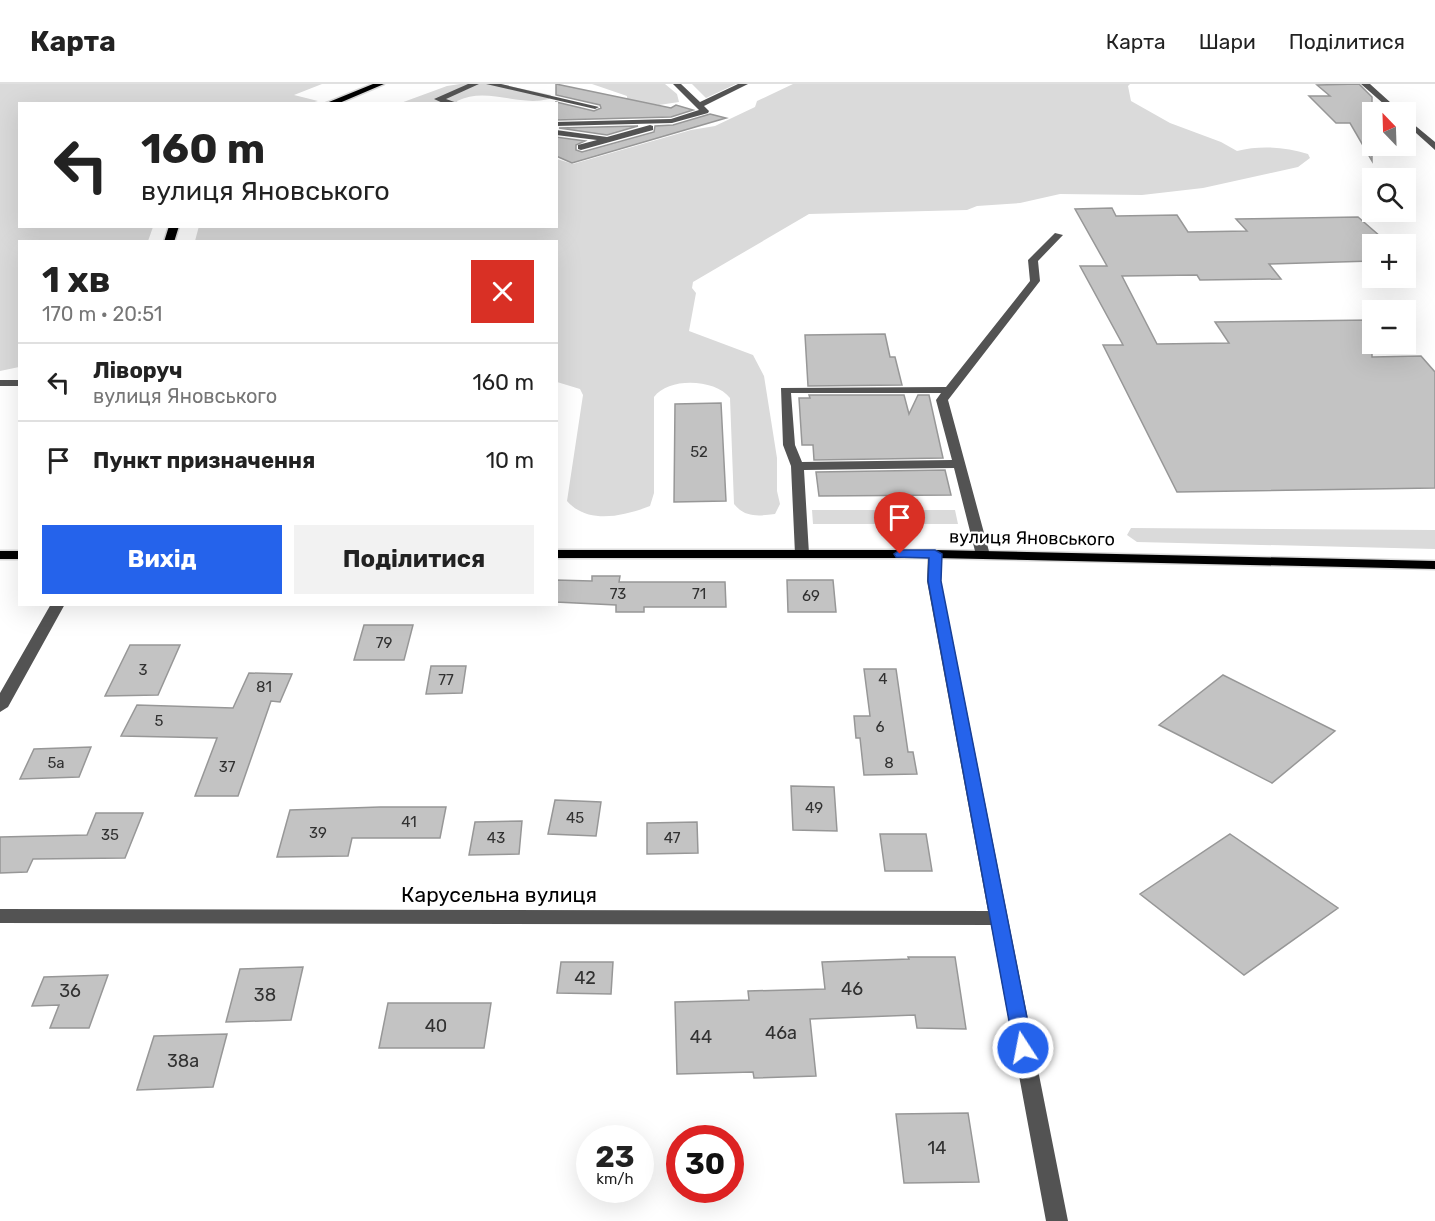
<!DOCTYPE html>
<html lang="uk">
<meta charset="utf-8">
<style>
body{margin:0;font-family:Rubik,sans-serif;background:#f2f2f2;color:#222;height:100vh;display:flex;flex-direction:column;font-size:22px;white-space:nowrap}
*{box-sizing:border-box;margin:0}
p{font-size:20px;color:#767676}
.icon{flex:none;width:33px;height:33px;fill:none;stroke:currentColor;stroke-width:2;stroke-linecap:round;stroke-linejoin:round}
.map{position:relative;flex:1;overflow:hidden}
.sheet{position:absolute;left:18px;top:156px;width:540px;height:366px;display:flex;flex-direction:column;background:#fff;border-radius:0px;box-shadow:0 6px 24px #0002}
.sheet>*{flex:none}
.banner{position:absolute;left:18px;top:18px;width:540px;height:126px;border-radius:0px;box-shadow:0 6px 24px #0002;background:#fff;color:#222;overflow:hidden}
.needle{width:39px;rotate:337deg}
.fabs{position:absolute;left:1362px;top:18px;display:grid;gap:12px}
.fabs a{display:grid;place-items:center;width:54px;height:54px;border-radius:0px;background:#fff;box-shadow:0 6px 24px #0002;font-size:30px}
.speed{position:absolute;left:576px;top:1041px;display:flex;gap:12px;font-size:30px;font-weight:700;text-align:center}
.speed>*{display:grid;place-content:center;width:78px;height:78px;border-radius:50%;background:#fff;box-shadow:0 6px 24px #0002;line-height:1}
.speed small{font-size:15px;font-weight:400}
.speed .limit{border:9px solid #d22;background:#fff;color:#111}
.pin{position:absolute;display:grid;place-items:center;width:51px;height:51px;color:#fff;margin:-62px -26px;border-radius:50% 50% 50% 0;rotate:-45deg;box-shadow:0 0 6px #0007}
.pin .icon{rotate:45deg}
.me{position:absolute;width:66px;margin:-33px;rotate:349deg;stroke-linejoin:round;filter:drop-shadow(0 0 4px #0008)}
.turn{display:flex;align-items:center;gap:21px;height:126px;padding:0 24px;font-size:27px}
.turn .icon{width:78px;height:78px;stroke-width:2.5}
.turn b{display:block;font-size:42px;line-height:51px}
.round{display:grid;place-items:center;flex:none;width:63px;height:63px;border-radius:0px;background:#f2f2f2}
.summary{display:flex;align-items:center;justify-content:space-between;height:102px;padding:0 24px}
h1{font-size:36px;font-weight:700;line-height:45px}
.primary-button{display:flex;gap:12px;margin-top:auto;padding:12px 24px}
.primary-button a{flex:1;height:69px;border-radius:0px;background:#2563eb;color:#fff;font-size:24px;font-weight:700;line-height:69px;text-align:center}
.primary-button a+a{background:#f2f2f2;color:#222}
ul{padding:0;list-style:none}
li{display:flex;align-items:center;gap:18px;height:78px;padding:0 24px;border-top:2px solid #e0e0e0}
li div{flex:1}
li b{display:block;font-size:22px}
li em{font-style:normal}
header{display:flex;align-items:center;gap:36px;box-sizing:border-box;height:84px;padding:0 30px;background:#fff;border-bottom:2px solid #e0e0e0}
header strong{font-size:28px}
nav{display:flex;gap:33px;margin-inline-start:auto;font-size:21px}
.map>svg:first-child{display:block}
</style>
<header>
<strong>Карта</strong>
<nav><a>Карта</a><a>Шари</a><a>Поділитися</a></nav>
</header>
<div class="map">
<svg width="1435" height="1137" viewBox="0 0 1435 1137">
<rect width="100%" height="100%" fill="#fff"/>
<path fill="#dadada" d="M0 0H322L294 11 318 17 311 19 20 20V142L153 143 148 157 20 158 19 283 0 287Z
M460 0H500L551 11 549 15C517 23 487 2 457 17L458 19 398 20 447 2Z
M592 0H665L677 10 679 18 659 21 627 17V12Z
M692 0H736L706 14Z
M793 0H1130L1128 2 1131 17 1170 39 1221 58 1237 67C1260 61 1286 63 1308 70L1310 74 1298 83 1203 104 1142 111 1060 110 1020 119 977 122 967 126 809 130 693 198 692 204 696 209 689 247 753 271 764 292 777 374V407L780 420 775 430C759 432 745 434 734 420L730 314C715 295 669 293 654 313V409L650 422C624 432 588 441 567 417L583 311 580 305 557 298 556 158 195 157 199 142H556L557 75 573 80 691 46 715 42 755 23 757 17Z
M812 426H955L958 440H813Z
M1131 444 1435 446V465L1137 458 1127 451Z"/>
<path fill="#c3c3c3" stroke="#979797" stroke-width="1.5" d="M556 0 671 24 676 21 693 26 671 33 556 36V18L594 27 601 24 600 21 556 11Z
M1359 0 1372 13V77L1350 39H1336L1309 12H1330L1317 1Z
M710 30 726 34 572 79 556 72V53L585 57 576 61V66L582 68 654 48 655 42 673 41Z
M638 42 607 51 559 44Z
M1112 124 1116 132 1177 131 1188 148 1247 147 1236 135 1358 133 1389 160H1372V177L1269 180 1281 195 1200 196 1197 191 1122 192 1157 260 1229 259 1215 238 1372 236V273L1421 272 1435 288V404L1177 408 1103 261H1123L1080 182H1107L1075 125Z
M885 250 890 273H895L902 301 808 302 805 251Z
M809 311H904L909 330 918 311H929L943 374 814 376 813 361H802L799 314H810Z
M721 319 726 417 674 418 675 320Z
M945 386 951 411 819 412 816 388Z
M592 492H620L619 498H725L726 523H644V528H616V521L556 518V496L592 497Z
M787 496H833L836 528H788Z
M364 541H413L404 576H354Z
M130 561H180L158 611 105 612Z
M431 582H466L462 609 426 610Z
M864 585H896L908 668H913L917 690 864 691 860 654H856L854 632H870Z
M249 589 292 590 280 618 271 617 238 712H195L217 654 121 652 137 621 233 624Z
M1223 591 1335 647 1272 699 1159 641Z
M91 663 79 693 20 695 34 665Z
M791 702 834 703 837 747 793 746Z
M555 716 601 718 596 752 548 750Z
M380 723H446L440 754H352L348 772 277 773 290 726Z
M96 729H143L125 774 33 775 27 788 0 789V753L87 751Z
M522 737 519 770 469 771 475 738Z
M697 738 698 769 647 770V739Z
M880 750H926L932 787H885Z
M1230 750 1338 824 1244 891 1140 810Z
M908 873H955L966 945 917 944 915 931 810 935 816 992 754 994 753 988 677 990 675 918 749 916 748 907 825 905 822 878 909 875Z
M561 878H613L611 910 557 909Z
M303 883 291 936 226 938 240 885Z
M108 891 89 944H50L59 921 32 922 44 893Z
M388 919H491L484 964H379Z
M227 950 213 1003 137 1006 154 952Z
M968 1029 979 1098 904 1099 896 1030Z"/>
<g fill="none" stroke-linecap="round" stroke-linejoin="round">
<defs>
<path id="major" d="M373 0H384L337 20H324Z
M169 142H179L174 158H164Z
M556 466H935L1435 477V485L935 474H556Z
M0 467H20V475H0Z"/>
</defs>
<use href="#major" stroke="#dbdbdb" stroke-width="3"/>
<path fill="#535353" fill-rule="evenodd" d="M468 0H479L446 15 460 20H445L434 15Z
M486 0H501L599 23 595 25Z
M673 0H681L700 18 738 0H748L704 22 709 27 708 29 672 39 556 42V38L671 35 699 26Z
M1361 0H1370L1401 28H1393Z
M1406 34 1435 58V66L1406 40Z
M650 41 653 42V46L581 66 578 65V61L597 56 556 51V46L607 53Z
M1055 149 1063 151 1038 177 1040 197 948 316 990 471 988 474H978L976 471 954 384 804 386 809 470 807 473H797L795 470 791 382 783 361 781 304 946 303 1030 197 1028 176ZM791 309H941L936 316 952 376 802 378 795 361Z
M0 296H20V302H0Z
M935 466 942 470 941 497 1068 1137H1046L991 841 0 839V825L988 827 927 497 928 470Z
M51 520H65L8 623 0 628V609Z"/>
<use href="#major" fill="#000" fill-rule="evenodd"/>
</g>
<path fill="#2563eb" stroke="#184099" stroke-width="1.5" d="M900 466H935L942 470 941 497 1033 964 1030 969 1023 971 1017 969 1014 964 928 497 929 474 896 473 894 470Z"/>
<g text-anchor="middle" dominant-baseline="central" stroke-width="4.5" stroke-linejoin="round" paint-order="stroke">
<g font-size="15" fill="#313131">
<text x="699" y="368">52</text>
<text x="618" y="510">73</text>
<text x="699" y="510">71</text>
<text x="811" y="512">69</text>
<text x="384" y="559">79</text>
<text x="143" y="586">3</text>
<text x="883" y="595">4</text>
<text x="446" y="596">77</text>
<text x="264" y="603">81</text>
<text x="159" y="637">5</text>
<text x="880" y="643">6</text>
<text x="56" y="679">5а</text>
<text x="889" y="679">8</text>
<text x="227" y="683">37</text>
<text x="814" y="724">49</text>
<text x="575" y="734">45</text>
<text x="409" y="738">41</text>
<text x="318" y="749">39</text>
<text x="110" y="751">35</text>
<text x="496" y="754">43</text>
<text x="672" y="754">47</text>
</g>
<g font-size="18" fill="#000" stroke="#fff">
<text transform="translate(1032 454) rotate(1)">вулиця Яновського</text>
</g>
<g font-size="18" fill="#313131">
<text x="585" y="894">42</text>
<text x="852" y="905">46</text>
<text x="70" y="907">36</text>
<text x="265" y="911">38</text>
<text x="436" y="942">40</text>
<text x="781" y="949">46а</text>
<text x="701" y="953">44</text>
<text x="183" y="977">38а</text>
<text x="937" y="1064">14</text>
</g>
<g font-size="21" fill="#000" stroke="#fff">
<text x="499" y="810">Карусельна вулиця</text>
</g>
</g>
</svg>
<div class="fabs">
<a><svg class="needle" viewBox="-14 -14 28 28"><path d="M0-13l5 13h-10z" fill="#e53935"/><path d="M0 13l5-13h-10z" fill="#767676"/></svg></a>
<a><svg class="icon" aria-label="search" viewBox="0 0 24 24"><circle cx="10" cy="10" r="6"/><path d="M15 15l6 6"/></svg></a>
<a>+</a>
<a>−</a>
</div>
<div class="speed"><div>23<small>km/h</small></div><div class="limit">30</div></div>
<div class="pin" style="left:900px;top:470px;background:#d93025"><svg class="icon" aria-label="arrive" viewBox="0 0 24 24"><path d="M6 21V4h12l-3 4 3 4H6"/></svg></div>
<svg class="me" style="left:1023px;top:964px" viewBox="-20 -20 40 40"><circle r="17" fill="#2563eb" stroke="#fff" stroke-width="3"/><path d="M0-11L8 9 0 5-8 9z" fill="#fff"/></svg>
<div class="banner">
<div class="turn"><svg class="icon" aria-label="left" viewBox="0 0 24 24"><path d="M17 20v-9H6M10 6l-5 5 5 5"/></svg><div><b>160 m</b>вулиця Яновського</div></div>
</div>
<section class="sheet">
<div class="summary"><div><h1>1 хв</h1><p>170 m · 20:51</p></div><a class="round" style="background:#d93025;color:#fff"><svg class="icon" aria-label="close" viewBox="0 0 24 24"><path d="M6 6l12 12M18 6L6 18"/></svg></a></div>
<ul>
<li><svg class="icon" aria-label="left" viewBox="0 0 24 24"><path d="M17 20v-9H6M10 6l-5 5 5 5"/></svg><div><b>Ліворуч</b><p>вулиця Яновського</p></div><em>160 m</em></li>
<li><svg class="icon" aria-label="arrive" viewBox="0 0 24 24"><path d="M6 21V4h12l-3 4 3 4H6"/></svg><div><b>Пункт призначення</b></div><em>10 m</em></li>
</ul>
<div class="primary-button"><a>Вихід</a><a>Поділитися</a></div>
</section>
</div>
